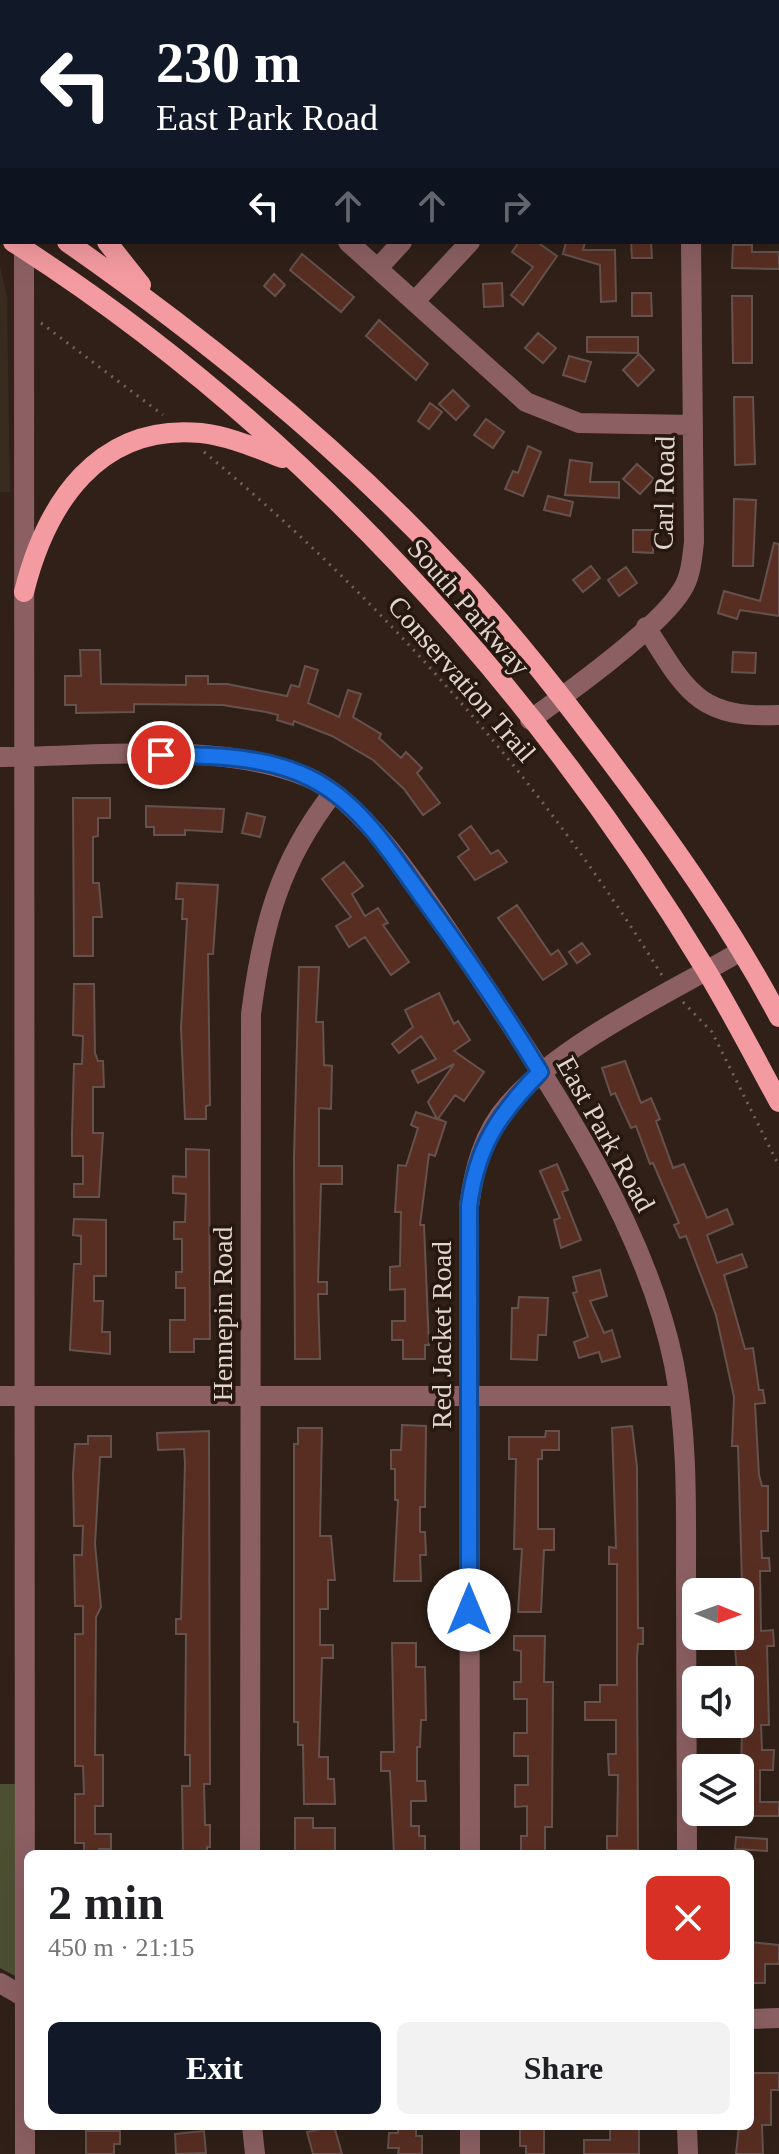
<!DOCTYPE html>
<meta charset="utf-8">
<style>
body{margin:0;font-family:Georgia,serif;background:#f2f2f2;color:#202124;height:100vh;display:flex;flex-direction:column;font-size:30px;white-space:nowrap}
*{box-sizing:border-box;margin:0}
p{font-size:26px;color:#757577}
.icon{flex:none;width:44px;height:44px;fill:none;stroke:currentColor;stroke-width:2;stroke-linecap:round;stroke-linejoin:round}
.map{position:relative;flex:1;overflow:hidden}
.drawer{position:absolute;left:24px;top:1850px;width:730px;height:280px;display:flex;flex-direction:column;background:#fff;border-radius:12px;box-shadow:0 8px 32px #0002}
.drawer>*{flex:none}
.hud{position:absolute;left:0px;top:0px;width:780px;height:244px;box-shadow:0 8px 32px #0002;background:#111827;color:#fff;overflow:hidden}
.needle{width:52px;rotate:91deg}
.controls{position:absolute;left:682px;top:1578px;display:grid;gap:16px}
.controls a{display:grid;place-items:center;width:72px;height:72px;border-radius:12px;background:#fff;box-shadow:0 8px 32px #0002;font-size:40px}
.pin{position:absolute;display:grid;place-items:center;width:68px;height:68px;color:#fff;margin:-34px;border:4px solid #fff;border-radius:50%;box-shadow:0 2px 8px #0007}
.me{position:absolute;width:88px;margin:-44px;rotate:0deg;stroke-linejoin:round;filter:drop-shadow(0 0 6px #0008)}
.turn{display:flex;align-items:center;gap:28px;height:168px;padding:0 24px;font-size:36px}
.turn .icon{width:104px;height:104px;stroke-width:2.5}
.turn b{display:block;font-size:56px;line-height:68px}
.lanes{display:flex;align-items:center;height:76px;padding:0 24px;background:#0003;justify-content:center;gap:40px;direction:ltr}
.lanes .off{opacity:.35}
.round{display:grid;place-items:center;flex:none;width:84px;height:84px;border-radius:12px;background:#f2f2f2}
.head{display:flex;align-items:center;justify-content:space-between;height:136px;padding:0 24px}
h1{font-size:48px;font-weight:600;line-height:60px}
.primary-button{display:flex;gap:16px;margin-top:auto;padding:16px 24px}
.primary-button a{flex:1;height:92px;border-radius:12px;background:#111827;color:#fff;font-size:32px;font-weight:600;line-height:92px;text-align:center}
.primary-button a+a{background:#f2f2f2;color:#202124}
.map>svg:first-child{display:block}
</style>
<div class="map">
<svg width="779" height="2154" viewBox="0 0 779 2154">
<rect width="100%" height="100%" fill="#302018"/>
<path fill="#392b20" d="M0 266 7 298 10 492H0Z"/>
<path fill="#4d4f33" d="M0 1784H17V1977L0 1968Z"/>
<path fill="#592e22" stroke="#65524c" stroke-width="2" d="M519 242H537L557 256 523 305 511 295 533 267 512 252Z
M566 242H585L583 250H615L616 301 601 302 600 265 563 254Z
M631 242H651L652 258H632Z
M733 245H752V252H779V269L732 268Z
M302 254 354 297 341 312 290 270Z
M274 274 285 285 275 296 264 286Z
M502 283 503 306 484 307 483 284Z
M632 293H651L652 316H632Z
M732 296H752V363H733Z
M379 320 428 364 416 380 366 336Z
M538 333 556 348 543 363 525 348Z
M587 337H638V353L587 352Z
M639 354 654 370 638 386 623 370Z
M569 356 591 362 585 382 563 375Z
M453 390 469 406 456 420 439 404Z
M734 397H753L755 464 735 465Z
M430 403 442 412 429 429 418 421Z
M486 419 504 432 493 448 474 435Z
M528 446 541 452 523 496 505 489 513 471 518 473Z
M570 460 592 463 590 482H619V498L565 495Z
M637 464 654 479 640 494 623 479Z
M548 496 573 502 570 516 544 510Z
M734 499 756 500 753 566H733Z
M633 530H653V553L633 552Z
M774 543 779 544V616L740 610 737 619 718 613 724 591 760 601Z
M591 566 600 578 583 592 573 580Z
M626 567 637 583 619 596 608 580Z
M80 650H100L101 684 186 685V676H208V684H227L287 696 291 685 299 687 305 666 318 670 308 703 339 717 348 690 361 694 353 717 381 734 379 738 401 758 406 752 422 768 417 773 440 803 423 815 404 789 373 760 332 736 294 721 293 725 277 720 278 715 266 712 223 705 134 704V712L76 713V705H65V676H81Z
M733 652 756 653 755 673 732 672Z
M73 798H110V818H98V836L93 837V883H99L102 917H93V956H74Z
M146 806 224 809 222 832 185 830V835H154V827H146Z
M247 813 265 817 260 837 242 833Z
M471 826 491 854 498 850 507 862 475 880 458 857 469 849 459 835Z
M344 862 363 886 352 894 365 916 378 908 388 923 383 925 409 962 391 975 365 937 349 947 336 926 351 917 322 879Z
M177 883 218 885 213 954H208L210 1105 206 1106V1119H185L181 1028 187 919H182L183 899H176Z
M517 905 551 955 558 950 567 964 543 980 498 918Z
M582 943 590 954 577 963 569 952Z
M299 967H319L316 1022H323L324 1065 332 1066 331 1109 319 1108V1166H342V1184H321L318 1282H327V1294H318L320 1359H295L294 1158Z
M74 984H94L95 1053 98 1061H103L104 1087H93V1133H103L99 1197H74V1184H83V1156H72V1133L74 1064H82L83 1036 73 1035Z
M439 993 454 1024 458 1021 470 1040 454 1051 484 1072 464 1101 455 1095 438 1119 446 1122 435 1156 429 1154 420 1225H424L429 1345H425V1359H403V1340H392V1321H405V1289L390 1290V1267L400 1266 401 1212H395L398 1165 406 1166 418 1128 411 1125 416 1112 437 1119 428 1102 454 1064 418 1083 412 1071 436 1059 421 1036 399 1053 392 1044 413 1027 405 1010Z
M625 1061 641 1103 651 1098 660 1119 656 1121 673 1168 684 1164 707 1218 727 1209 733 1224 707 1235 717 1263 742 1254 747 1267 724 1275 745 1349 753 1348 759 1390H763L765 1403 755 1404 759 1475 762 1486H768V1531H761L762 1558H769L770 1571H760L761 1631 773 1630 774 1646H767L769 1725H761L762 1750H774L773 1770H760V1802H779V1816H740L742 1730 734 1636H740L742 1583 738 1446H732L734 1397 716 1315 686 1236 680 1238 674 1225 679 1223 653 1163 650 1164 636 1126 631 1128 615 1093 611 1095 602 1068Z
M186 1149 209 1150 210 1339H194V1352H170V1320H185V1288H176V1272H182V1239H174V1222H185L186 1194 173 1193V1176L186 1177Z
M557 1164 568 1190 562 1192 581 1240 561 1248 554 1220 560 1218 540 1171Z
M74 1219 106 1220V1276H94V1301H103L102 1332H110V1354L70 1350 74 1264H81V1236L73 1235Z
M600 1270 607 1296 590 1301 604 1333 612 1330 620 1357 602 1362 599 1352 579 1358 574 1342 588 1337 573 1293 577 1292 573 1277Z
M519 1297 548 1298 546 1335H538L537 1360 511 1359 512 1308H518Z
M402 1425 426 1426 425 1507H420V1532H425L426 1555H420L421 1581H394L398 1500H395V1469H391V1450H401Z
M632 1426 637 1467 638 1628H643V1644H638L637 1656 638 1850H607V1836H617L618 1775H609L608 1754H616V1720H585V1702H600V1685H617V1564H609V1547L616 1548 612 1428Z
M298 1428H322L320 1536H331L335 1580H328V1609H320V1645H333V1658H322L319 1757H328V1779H334L335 1804H304L303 1745H298V1722H294V1444H298Z
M209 1431 210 1784H204L205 1825H210V1847H207V1854H183L182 1786H190V1755H185L186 1634H176V1619H181L185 1463 184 1449 158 1450 157 1433Z
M546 1431H559V1450H542V1459H538V1529H554V1550H544L541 1612H518L522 1549H514L516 1459H509V1437H545Z
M88 1436H111V1457H100L95 1544 101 1607 96 1617 95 1755H103V1806H95V1834H111V1849H99V1854H84V1843H75V1794H84L83 1766H75V1634H83V1606H75L74 1555H82L83 1526H74L73 1474 75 1444H88Z
M514 1636H545L544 1682H553L552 1827H545V1854H521V1836H527V1806L515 1807V1785H528V1756H514V1733H527V1699H514V1682H521V1651L514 1650Z
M392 1643H416V1667H425L426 1720H421L420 1747H417V1781H425L426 1801H411V1826H419V1836H425V1854H394L390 1771H381V1752H394Z
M295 1818H313V1828H335V1854H295Z
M736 1837 767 1839V1851L735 1849Z
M750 1942 779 1945V1964H765V1983H750Z
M750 2073H779V2090H771V2125H762L763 2154H736L739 2126H750Z
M334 2126 342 2154H313L307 2132Z
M398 2126H416V2136H422V2154H398L399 2148H388L389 2133H398Z
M520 2126H544V2154H526V2146H520Z
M610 2126H639V2154H584V2140H610Z
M86 2131H120V2144H114V2154H86Z
M204 2131 206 2153 176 2154 175 2134Z"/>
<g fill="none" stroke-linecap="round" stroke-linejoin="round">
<path stroke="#72645d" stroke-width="3" stroke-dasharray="2 6" stroke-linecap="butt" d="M41 323 163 415
M204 452C383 600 541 779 663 977
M683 1002 712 1032 779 1166"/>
<path stroke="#8c6063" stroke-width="20" d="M24 0V2
M670 0 680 2
M206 2V0
M24 242 25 2154
M348 242 526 402 579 423 693 425
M378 268 402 242
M415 301 470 242
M646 627C686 690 697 719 779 715
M530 720C568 693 659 628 682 590 691 576 692 559 694 542L691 242
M0 757C96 757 216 740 307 777 366 801 429 903 465 956 546 1078 644 1218 674 1364 688 1436 686 1509 686 1582 686 1673 687 1763 687 1854
M0 1396H679
M250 1854 251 1014C262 928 279 862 333 793
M470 1854 469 1206C474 1170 483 1133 508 1105 562 1042 668 994 741 951
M0 1983 26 1998
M750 2019 779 2018
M252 2126 255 2154
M687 2126 688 2154
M470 2154V2126"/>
<path stroke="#f49ba1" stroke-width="20" d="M0 196 2 197
M13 242C295 422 533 684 706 970 732 1013 755 1058 779 1102
M67 242C203 337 336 444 449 565 510 629 564 699 617 770 676 849 733 930 779 1017
M107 242 141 285
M24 592C46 504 98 423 201 433 229 436 256 448 282 458"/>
</g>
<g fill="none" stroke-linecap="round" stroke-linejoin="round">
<defs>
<path id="route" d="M161 755C210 755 266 756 310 778 363 804 395 860 429 906 468 960 506 1015 540 1072 498 1115 477 1146 469 1206V1610"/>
</defs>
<use href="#route" stroke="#114b97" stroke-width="20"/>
<use href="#route" stroke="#1a73e8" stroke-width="14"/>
</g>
<g text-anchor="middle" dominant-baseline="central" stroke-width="7" stroke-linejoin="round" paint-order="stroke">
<g font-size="28" fill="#e0d5cf" stroke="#26170f">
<text transform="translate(664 493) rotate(-89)">Carl Road</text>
<text transform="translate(469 607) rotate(49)">South Parkway</text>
<text transform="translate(462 679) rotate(49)">Conservation Trail</text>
<text transform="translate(606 1134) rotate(61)">East Park Road</text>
<text transform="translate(222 1314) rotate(-90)">Hennepin Road</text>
<text transform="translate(441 1335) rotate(-90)">Red Jacket Road</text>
</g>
</g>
</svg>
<div class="controls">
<a><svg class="needle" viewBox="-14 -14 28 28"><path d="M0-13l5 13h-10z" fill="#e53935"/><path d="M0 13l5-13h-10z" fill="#757577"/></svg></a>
<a><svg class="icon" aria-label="sound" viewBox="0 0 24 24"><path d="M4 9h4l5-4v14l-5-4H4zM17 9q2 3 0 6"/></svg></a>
<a><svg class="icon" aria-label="layers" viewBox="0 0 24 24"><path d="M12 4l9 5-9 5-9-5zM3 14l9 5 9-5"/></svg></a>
</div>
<div class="pin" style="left:161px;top:755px;background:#d93025"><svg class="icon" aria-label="arrive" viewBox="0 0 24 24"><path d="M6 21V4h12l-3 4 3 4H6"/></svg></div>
<svg class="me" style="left:469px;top:1610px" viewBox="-20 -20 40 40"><circle r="19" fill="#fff"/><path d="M0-13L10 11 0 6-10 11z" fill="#1a73e8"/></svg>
<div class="hud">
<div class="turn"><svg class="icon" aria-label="left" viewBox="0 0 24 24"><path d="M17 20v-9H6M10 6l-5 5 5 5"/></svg><div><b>230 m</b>East Park Road</div></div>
<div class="lanes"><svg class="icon" aria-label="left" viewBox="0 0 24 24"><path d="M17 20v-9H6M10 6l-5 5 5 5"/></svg><svg class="icon off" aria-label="ahead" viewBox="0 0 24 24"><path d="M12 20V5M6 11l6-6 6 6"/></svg><svg class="icon off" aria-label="ahead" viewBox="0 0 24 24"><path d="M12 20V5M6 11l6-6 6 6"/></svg><svg class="icon off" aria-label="right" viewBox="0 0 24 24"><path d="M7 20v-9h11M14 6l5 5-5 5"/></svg></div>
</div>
<section class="drawer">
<div class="head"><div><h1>2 min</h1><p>450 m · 21:15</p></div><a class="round" style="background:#d93025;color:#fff"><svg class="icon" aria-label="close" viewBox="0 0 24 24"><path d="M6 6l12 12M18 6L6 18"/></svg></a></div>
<div class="primary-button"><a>Exit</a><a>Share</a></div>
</section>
</div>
